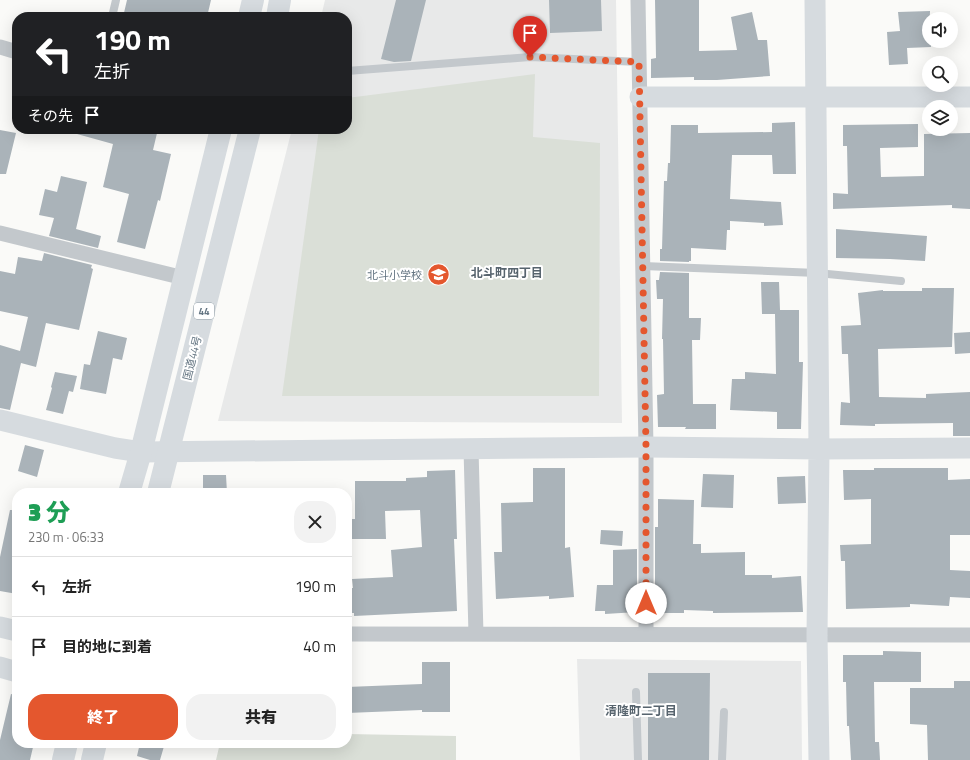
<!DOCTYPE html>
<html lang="ja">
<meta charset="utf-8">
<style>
body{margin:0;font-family:"Titillium Web","Noto Sans JP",sans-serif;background:#f2f2f2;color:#222;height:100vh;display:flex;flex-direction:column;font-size:15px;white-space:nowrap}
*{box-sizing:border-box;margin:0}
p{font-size:13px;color:#767676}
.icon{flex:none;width:22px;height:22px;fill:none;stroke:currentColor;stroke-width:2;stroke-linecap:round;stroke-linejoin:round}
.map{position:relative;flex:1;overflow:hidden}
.side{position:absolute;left:12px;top:488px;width:340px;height:260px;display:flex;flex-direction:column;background:#fff;border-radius:16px;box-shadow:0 4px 16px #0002}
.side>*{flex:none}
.banner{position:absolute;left:12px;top:12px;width:340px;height:122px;border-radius:16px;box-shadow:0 4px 16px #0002;background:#202124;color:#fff;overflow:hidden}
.controls{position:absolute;left:922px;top:12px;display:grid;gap:8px}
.controls a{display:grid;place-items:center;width:36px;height:36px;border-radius:50%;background:#fff;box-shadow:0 4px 16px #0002;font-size:20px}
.pin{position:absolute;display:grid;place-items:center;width:34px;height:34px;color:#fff;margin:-41px -17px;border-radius:50% 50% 50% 0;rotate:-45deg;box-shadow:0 0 4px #0007}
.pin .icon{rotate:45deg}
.me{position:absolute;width:44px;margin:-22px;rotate:0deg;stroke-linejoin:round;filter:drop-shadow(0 0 3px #0008)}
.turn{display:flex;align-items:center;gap:14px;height:84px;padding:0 16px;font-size:18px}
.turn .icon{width:52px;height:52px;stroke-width:2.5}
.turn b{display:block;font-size:28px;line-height:34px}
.then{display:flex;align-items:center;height:38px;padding:0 16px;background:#0003;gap:8px;font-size:15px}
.round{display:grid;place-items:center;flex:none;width:42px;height:42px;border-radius:16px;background:#f2f2f2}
.head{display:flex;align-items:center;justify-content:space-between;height:68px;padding:0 16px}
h1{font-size:24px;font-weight:800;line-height:30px;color:#1e9e55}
.primary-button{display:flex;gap:8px;margin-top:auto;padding:8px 16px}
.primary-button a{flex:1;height:46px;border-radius:16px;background:#e4572e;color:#fff;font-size:16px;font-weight:800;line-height:46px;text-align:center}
.primary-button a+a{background:#f2f2f2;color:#222}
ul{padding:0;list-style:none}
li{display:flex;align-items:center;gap:12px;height:60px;padding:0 16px;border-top:1px solid #e0e0e0}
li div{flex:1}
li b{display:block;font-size:15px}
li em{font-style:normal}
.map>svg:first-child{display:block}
</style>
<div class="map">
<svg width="970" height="760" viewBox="0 0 970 760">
<rect width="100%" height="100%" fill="#fafaf8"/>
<path fill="#e8e9e9" d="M325 0H616L622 423 218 421 292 129H347V17H321Z
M577 659 801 661 802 760H580Z"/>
<path fill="#dadfd7" d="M535 74 533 137 600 143 599 396H282L319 129H347V98Z
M347 734 456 736V760H216L220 743H347Z"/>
<path fill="#aab3b9" d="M127 0H211L207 17H123Z
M396 0H426L411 61 394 62 381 59Z
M549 0H601L602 31 550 33Z
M655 0H699V51L737 50 731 17 752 12 758 40H767L770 76 717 80H694V77L651 78V59L656 58Z
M930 11 929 41H931V47L907 48 908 64 889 65 887 32 900 31 898 12Z
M795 122 796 174H773L772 155H732L730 199 781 202 783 225 764 226V223L730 221V230H727L726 250 691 248V261H689V262L660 261V249H662L664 181H667L668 163H670L671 125H698V133L772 132V123Z
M918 124V147L880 148 881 177 924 176V134L970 133V209L952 208V205L833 209V193L848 194 847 146H843V125Z
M78 129H158L153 150 171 154 160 201 158 200 145 249 117 242 129 194 103 187 113 144 77 134Z
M0 130 16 133 6 174H0Z
M61 176 87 182 76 229 101 236 98 248 49 236 54 218 39 215 45 189 57 192Z
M836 229 927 236 925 261 890 259 836 258Z
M44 253 92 265 91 268 93 269 79 330 46 323 36 367 21 363 10 410 0 408V345L20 351 28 317 0 311V271L15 274 18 257 42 261Z
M660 272 689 273V318H701L700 340H692L693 404H716V429H685L686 427H658L657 395 664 394 663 339H662L663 299H657L656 280H659Z
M761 282H779L780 310H799V362H803L801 429H777V412L730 410 732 379H745V372L776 374 775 314H762Z
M922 288H954L952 347 878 349 879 397 926 398V394L970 392V436H953V423L875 424V426L840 425 841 402 850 403 848 354H842L841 326 861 325 858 293 883 290V291H922Z
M98 331 127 338 122 360 113 358 106 394 80 389 84 364 90 365Z
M970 332V353L955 354 954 333Z
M55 372 77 376 73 392 69 391 63 414 46 410 52 388 51 387Z
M25 445 44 450 37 477 18 471Z
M533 468H565V548L570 547 574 597 549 599V596L496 599 494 552H502L501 503 533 502Z
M874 468H948V480L970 479V535H950V570L970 571V598L950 597 949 606 910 604V607L846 609 845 561H841L840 545 871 544V499L844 500 843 470H874Z
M455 470 457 539H454L457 611 354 616V613H347V588H353L352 579 393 577 391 550 422 547 420 510 385 511 386 539H347V519H355V481H406V478L427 477V471Z
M703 474 734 475 733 508 701 507Z
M203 475H226L227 493H203Z
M805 476 806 503 778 504 777 477Z
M658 499 694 500 693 544H701V553L745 552V575H772V578L801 576 803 612 713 613V611L684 610V613H657V611H655V527H658Z
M10 510H17V594L0 591V557Z
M601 530 623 531 622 546 600 544Z
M637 549V612L605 614V611H595L597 585H613V550Z
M883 651 921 652V682H874L875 742H879L880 760H851L849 726H847L846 682H843V655H883Z
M422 662H450V712H422V710L347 713V687L422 684Z
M648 673H710L709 760H648Z
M954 681H970V760H928L927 725 910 724V688H954Z
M11 694 17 695V743H34L30 760H0V740Z
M140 743H165L160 760H150L137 756Z"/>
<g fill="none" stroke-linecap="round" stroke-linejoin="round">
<path stroke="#c3c8cc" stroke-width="8" d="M112 17 116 0
M347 71 530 57 639 62
M643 266 817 273 901 281
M636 692 638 760
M722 760 724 712"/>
<path stroke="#c3c8cc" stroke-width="15" d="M638 0 646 447V634
M0 47 17 52
M0 233 184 278
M471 449 476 634
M347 634 970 635"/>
<path stroke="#d6dbdf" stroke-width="21" d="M815 0 819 449 817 636 819 760
M640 97H970
M0 420 115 448 141 452 646 447 819 449 970 448
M0 627 17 631
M0 667 17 672"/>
<path stroke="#d6dbdf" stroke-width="22" d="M249 17 253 0
M277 17 280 0
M129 493 141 452 221 129
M158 493 250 129
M63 760 67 743
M92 760 96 743"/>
</g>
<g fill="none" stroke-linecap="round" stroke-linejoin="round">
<path stroke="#e4572e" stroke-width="7" stroke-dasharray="0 12.6" d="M530 57 639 62 646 447V603"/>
</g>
<defs>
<symbol id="school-disc" viewBox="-11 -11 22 22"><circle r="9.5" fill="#e4572e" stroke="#fff"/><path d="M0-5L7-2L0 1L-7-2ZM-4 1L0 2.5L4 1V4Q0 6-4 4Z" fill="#fff"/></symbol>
</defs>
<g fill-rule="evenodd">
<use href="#school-disc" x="426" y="262" width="25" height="25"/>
</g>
<g text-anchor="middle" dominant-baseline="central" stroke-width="4" stroke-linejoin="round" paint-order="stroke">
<rect fill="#fff" stroke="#939fa8" stroke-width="1" x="194" y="303" width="20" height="16" rx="3"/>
<g font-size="10" font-weight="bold" fill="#657683">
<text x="204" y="311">44</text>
</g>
<g font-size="11" fill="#657683" stroke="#fff" text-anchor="end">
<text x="422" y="275">北斗小学校</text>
</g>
<g font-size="11" fill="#657683" stroke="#fff">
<text transform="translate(192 358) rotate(-76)">国道44号</text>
</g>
<g font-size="12" font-weight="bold" fill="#57646e" stroke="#fff">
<text x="507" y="272">北斗町四丁目</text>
<text x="641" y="710">清隆町二丁目</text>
</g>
</g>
</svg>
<div class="controls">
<a><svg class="icon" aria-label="sound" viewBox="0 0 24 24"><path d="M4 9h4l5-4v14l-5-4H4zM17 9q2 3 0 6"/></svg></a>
<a><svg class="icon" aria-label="search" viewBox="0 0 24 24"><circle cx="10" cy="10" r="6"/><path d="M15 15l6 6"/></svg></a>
<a><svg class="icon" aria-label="layers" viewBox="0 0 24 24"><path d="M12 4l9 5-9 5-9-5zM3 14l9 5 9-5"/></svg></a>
</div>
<div class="pin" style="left:530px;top:57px;background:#d93025"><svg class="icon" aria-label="arrive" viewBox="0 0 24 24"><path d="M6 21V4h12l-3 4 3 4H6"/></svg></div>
<svg class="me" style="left:646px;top:603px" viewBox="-20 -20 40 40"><circle r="19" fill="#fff"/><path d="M0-13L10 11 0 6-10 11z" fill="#e4572e"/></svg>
<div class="banner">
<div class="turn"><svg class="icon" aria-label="left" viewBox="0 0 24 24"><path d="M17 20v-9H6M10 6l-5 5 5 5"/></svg><div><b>190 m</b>左折</div></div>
<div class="then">その先<svg class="icon" aria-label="arrive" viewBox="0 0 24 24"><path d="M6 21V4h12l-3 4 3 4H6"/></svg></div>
</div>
<section class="side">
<div class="head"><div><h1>3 分</h1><p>230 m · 06:33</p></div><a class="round"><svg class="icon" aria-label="close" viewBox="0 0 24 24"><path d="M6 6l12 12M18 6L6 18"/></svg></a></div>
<ul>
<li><svg class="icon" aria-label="left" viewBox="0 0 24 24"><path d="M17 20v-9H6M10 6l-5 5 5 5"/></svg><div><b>左折</b></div><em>190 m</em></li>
<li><svg class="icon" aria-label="arrive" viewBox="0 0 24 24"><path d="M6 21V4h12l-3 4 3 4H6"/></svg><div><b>目的地に到着</b></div><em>40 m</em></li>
</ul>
<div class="primary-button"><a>終了</a><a>共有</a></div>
</section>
</div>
